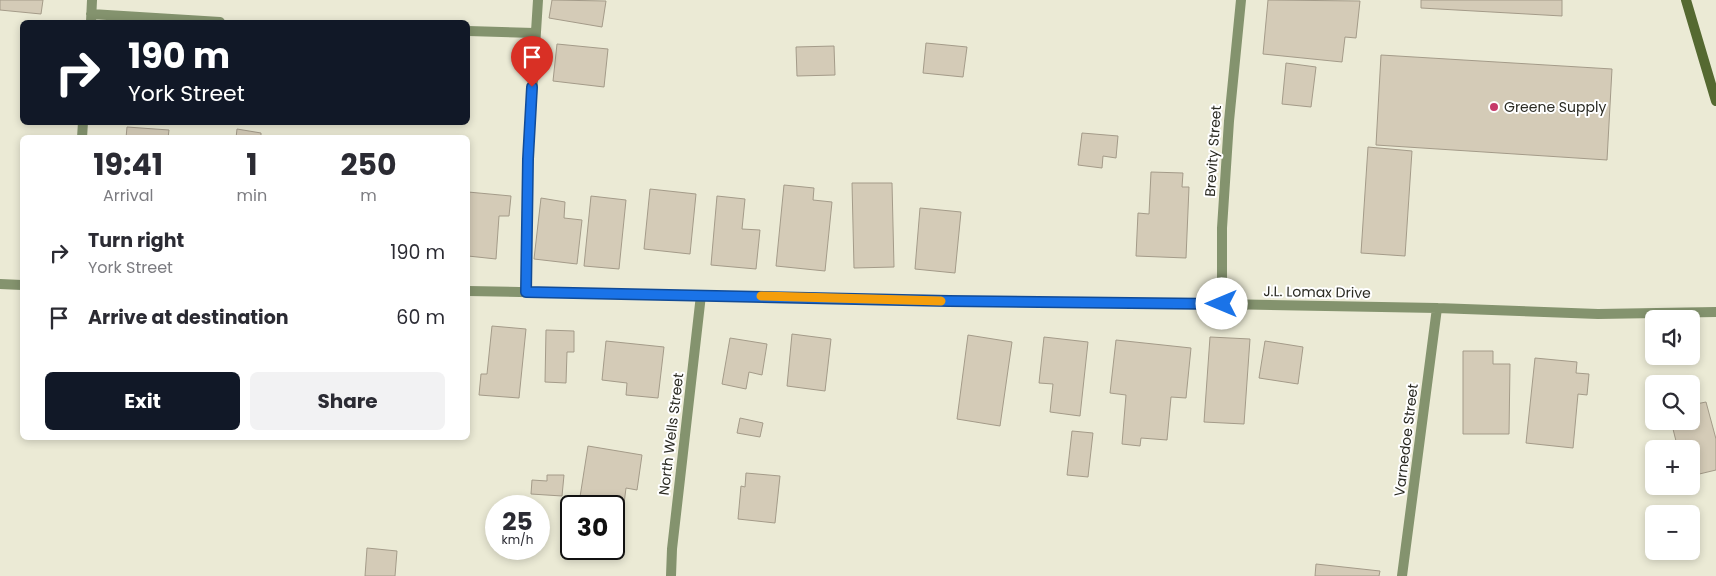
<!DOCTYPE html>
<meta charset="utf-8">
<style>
body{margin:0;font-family:Poppins,sans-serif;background:#f2f2f3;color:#2b2b33;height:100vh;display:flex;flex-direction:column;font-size:19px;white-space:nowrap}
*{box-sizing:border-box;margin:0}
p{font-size:16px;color:#7c7c81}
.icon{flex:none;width:28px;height:28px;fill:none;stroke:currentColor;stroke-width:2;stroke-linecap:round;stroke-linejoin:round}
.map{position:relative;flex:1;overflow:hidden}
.drawer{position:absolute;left:20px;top:135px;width:450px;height:305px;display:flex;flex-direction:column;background:#fff;border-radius:8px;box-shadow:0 2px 8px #0003}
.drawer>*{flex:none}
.banner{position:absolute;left:20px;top:20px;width:450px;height:105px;border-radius:8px;box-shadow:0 2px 8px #0003;background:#111827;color:#fff;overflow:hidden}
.tools{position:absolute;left:1645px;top:310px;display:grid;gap:10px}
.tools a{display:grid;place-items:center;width:55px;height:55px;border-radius:8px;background:#fff;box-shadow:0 2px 8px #0003;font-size:25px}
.speed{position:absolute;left:485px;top:495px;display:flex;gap:10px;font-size:25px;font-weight:700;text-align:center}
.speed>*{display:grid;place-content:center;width:65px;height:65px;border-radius:50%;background:#fff;box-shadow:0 2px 8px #0003;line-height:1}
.speed small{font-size:12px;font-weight:400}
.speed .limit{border:2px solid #111;border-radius:8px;background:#fff;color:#111}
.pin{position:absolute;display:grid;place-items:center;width:42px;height:42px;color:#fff;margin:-51px -21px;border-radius:50% 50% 50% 0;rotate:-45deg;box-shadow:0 0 5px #0007}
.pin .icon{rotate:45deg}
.me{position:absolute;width:55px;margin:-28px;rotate:270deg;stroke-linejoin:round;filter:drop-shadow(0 0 4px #0008)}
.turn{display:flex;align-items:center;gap:18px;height:105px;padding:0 25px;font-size:22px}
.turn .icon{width:65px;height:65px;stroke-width:2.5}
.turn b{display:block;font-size:35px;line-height:42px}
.eta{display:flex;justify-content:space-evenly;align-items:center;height:85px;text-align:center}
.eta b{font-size:30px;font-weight:700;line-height:35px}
.primary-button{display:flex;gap:10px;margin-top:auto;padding:10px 25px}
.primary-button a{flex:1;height:58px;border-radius:8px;background:#111827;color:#fff;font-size:20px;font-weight:700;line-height:58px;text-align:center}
.primary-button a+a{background:#f2f2f3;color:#2b2b33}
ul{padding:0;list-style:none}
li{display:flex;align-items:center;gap:15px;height:65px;padding:0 25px}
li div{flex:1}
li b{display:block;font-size:19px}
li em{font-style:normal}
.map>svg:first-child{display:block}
</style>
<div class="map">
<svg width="1716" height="576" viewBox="0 0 1716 576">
<rect width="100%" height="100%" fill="#ebead5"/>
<path fill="#d4cbb7" stroke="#a49b89" d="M0 0H43L41 14 0 10Z
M552 0 606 1 602 27 549 18Z
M1268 0 1360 1 1356 38 1345 37 1342 62 1263 54Z
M1421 0H1562V16L1421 8Z
M926 43 967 47 963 77 923 73Z
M557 44 608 49 604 87 553 81Z
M834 46 835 75 797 76 796 47Z
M1381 55 1612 69 1607 160 1376 145Z
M1286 63 1316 67 1311 107 1282 104Z
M127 127 169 130 168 138H126Z
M237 129 261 133V138H236Z
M1082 133 1118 136 1116 158 1103 156 1102 168 1078 165Z
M1368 147 1412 151 1405 256 1361 253Z
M1151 172 1183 173 1182 187H1189L1186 258 1136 256 1138 213 1149 214Z
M852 183H892L894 267 854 268Z
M784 185 814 188 813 200 832 202 825 271 776 266Z
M650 189 696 194 690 254 644 249Z
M468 192 511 196 509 216H499L496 259 468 256Z
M591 196 626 200 619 269 584 266Z
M717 196 745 199 742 229 760 230 756 269 711 265Z
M541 198 565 202 564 218 582 220 577 264 534 259Z
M920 208 961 212 955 273 915 269Z
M492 326 526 329 519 398 479 395 481 374H487Z
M546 330 574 331V352H567L566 383 545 382Z
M792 334 831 339 825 391 787 386Z
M968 335 1012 342 1000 426 957 419Z
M1044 337 1088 342 1080 416 1050 412 1053 384 1039 383Z
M1210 337 1250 339 1244 424 1204 422Z
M730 338 767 344 762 375 749 372 746 389 722 384Z
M1116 340 1191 348 1186 398 1171 397 1167 440 1141 438 1140 446 1122 444 1126 395 1110 393Z
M606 341 664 347 658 398 626 395 627 383 602 380Z
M1265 341 1303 347 1298 384 1259 378Z
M1463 351H1493V364H1510L1509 434H1463Z
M1535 358 1577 362 1576 373 1589 374 1587 395 1578 394 1573 448 1526 443Z
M1706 402 1716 439V470L1691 476V449H1678L1671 421H1691V405Z
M740 418 763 423 760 437 737 433Z
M1072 431 1093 433 1088 477 1067 475Z
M588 446 642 455 637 490 626 488 624 504 580 497Z
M746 473 780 476 775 523 738 519 741 486 745 487Z
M547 475H564L562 496 531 494 532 480 547 481Z
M367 548 397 551 395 576H365Z
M1316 564 1380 571 1379 576H1315Z"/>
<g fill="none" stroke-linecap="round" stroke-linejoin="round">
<path stroke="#84936e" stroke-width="10" d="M91 14 220 22
M91 22 92 0
M468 31 534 33
M82 138 83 122
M0 284 22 285
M468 291 949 301 1222 304 1437 308 1598 314 1716 312
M526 292 528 159 538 0
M1222 304V228L1229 121 1241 0
M671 576 672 549 701 295
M1402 576 1437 308"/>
<path stroke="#556931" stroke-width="10" d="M1686 0 1716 101"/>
</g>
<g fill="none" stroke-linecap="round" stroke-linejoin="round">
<defs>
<path id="route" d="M532 87 528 159 526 292 949 301 1222 304"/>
</defs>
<use href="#route" stroke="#114b97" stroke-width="12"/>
<use href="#route" stroke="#1a73e8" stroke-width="9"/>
<path stroke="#f59e0b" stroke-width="9" d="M761 296 941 301"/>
</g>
<circle fill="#c63969" stroke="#fff" stroke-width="2" cx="1494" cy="107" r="5"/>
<g text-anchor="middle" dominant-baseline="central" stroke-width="4" stroke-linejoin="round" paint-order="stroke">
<g font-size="14" fill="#2a2a22" stroke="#fff" text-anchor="start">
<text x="1504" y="107">Greene Supply</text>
</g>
<g font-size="14" fill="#2a2a22" stroke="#fff">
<text transform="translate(1213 151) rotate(-86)">Brevity Street</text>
<text transform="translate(1317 292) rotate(1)">J.L. Lomax Drive</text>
<text transform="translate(671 434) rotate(-83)">North Wells Street</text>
<text transform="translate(1406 440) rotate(-83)">Varnedoe Street</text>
</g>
</g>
</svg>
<div class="tools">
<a><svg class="icon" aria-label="sound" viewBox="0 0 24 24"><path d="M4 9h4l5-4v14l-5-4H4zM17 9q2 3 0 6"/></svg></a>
<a><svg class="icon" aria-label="search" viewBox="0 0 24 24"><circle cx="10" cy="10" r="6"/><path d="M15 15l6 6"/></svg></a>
<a>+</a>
<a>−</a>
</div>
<div class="speed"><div>25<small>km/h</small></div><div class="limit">30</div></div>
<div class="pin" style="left:532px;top:87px;background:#d93025"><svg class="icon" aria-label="arrive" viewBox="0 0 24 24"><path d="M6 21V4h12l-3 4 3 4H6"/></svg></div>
<svg class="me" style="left:1222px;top:304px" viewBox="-20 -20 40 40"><circle r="19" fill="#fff"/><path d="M0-13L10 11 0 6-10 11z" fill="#1a73e8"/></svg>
<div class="banner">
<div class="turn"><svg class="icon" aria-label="right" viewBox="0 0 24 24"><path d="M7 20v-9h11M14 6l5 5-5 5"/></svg><div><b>190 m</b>York Street</div></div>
</div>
<section class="drawer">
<div class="eta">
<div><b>19:41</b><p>Arrival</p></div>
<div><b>1</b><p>min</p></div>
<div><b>250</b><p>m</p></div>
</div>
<ul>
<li><svg class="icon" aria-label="right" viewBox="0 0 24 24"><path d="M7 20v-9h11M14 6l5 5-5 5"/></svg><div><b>Turn right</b><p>York Street</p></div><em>190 m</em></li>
<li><svg class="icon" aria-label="arrive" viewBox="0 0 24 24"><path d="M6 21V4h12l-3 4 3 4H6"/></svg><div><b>Arrive at destination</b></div><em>60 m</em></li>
</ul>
<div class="primary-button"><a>Exit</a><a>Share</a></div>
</section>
</div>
